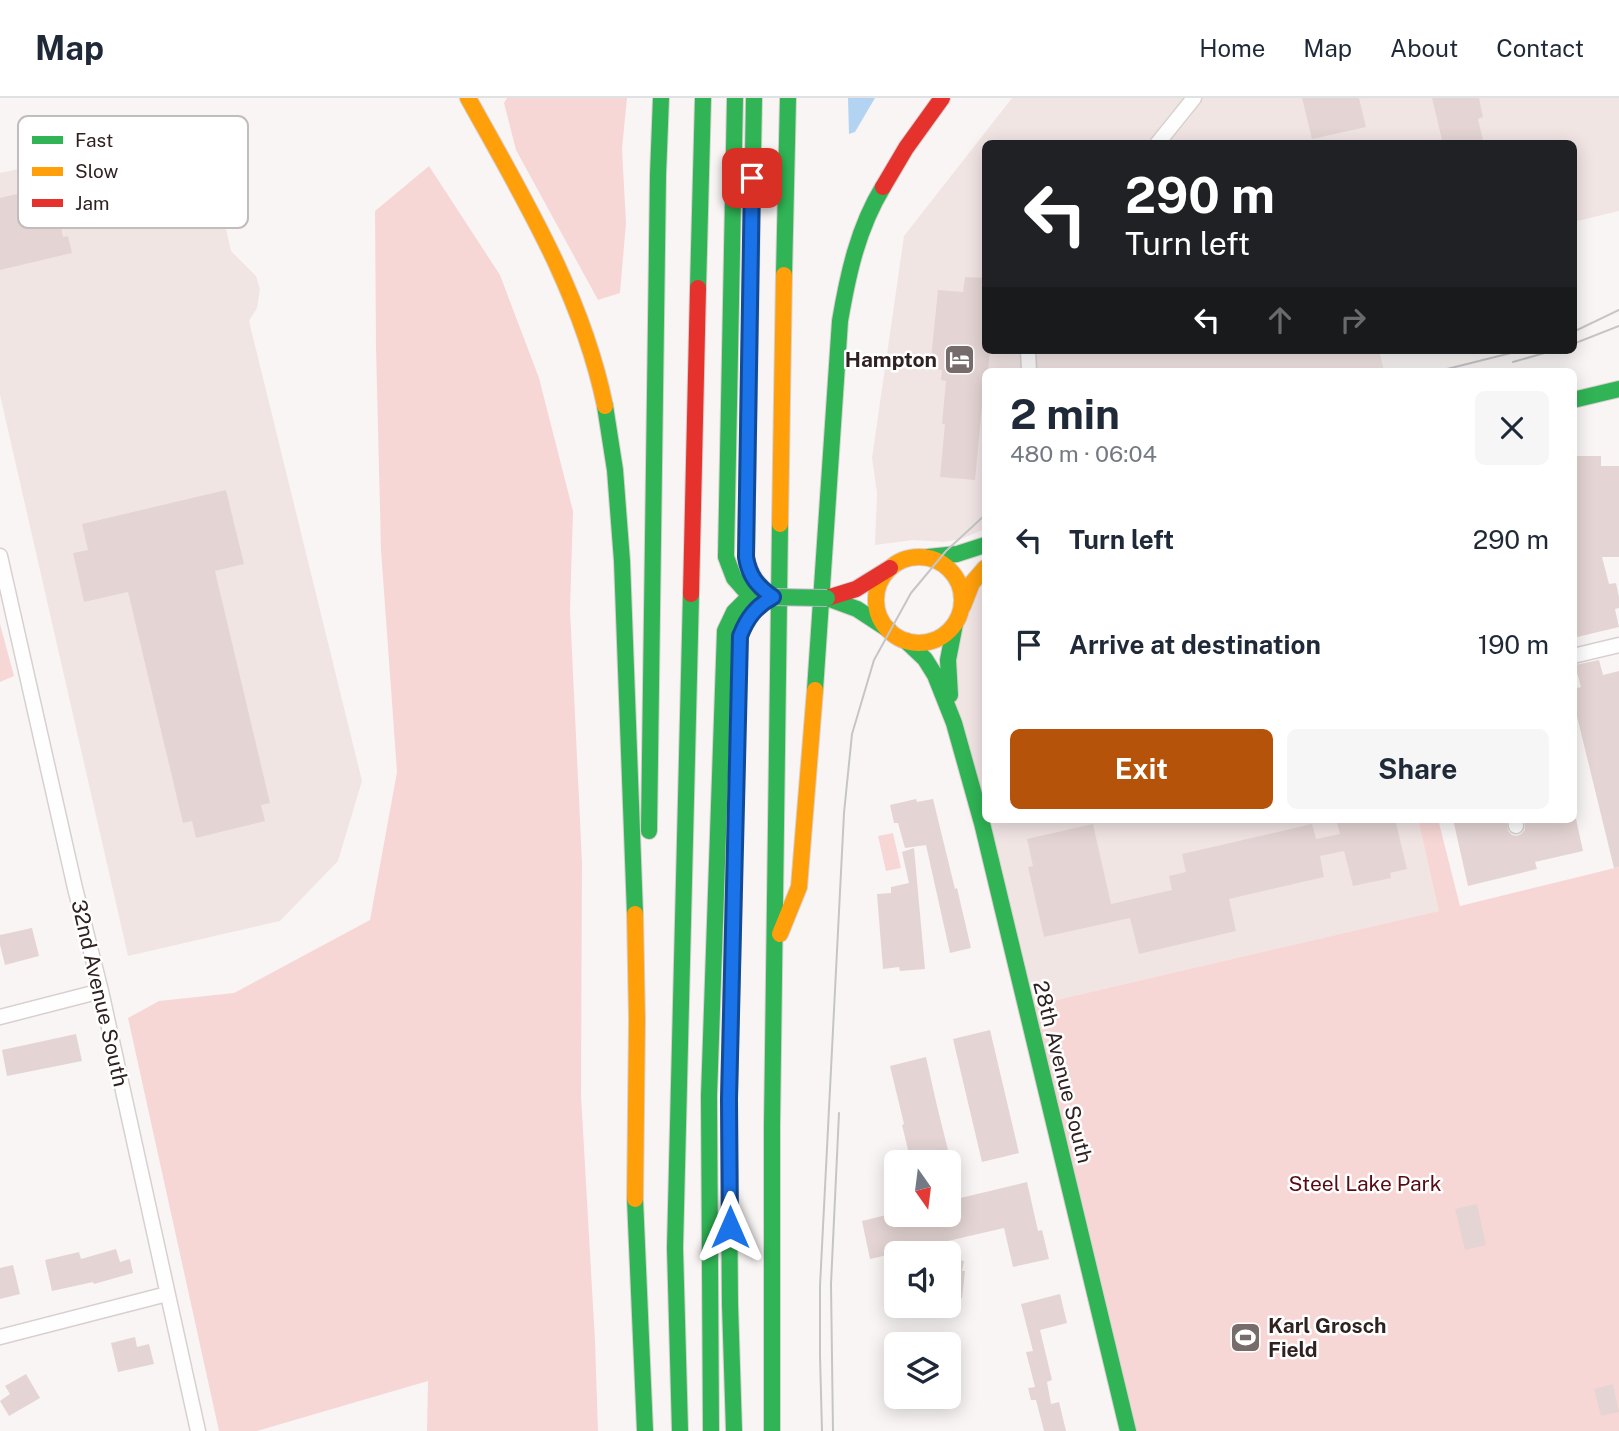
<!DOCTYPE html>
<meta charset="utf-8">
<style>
body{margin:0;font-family:"Public Sans",sans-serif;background:#f6f6f7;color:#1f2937;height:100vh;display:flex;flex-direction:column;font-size:26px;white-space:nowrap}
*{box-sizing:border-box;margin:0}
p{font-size:23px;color:#747a83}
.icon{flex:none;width:38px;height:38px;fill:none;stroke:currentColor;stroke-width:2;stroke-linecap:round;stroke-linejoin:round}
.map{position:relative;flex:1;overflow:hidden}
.panel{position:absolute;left:982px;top:270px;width:595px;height:455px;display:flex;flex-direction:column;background:#fff;border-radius:10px;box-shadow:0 4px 18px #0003}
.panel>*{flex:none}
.banner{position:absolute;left:982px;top:42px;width:595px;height:214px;border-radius:10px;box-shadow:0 4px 18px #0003;background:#202124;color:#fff;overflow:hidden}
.needle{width:46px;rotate:166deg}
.buttons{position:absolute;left:884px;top:1052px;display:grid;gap:14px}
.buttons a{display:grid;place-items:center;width:77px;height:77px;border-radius:10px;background:#fff;box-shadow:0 4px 18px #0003;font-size:35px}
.pin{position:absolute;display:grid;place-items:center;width:60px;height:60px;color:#fff;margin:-30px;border-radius:14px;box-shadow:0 4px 10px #0006}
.me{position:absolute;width:77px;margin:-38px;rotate:0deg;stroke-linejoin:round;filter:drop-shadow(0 0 5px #0008)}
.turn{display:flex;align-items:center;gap:24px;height:147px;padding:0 28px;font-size:32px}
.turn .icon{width:91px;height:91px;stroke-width:2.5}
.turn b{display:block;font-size:49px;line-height:60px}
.lanes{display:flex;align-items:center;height:66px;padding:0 28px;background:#0003;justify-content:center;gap:35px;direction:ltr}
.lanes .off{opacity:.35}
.round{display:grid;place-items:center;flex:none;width:74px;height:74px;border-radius:10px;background:#f6f6f7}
.summary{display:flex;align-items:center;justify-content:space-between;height:119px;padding:0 28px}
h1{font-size:42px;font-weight:700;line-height:52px}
.button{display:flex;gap:14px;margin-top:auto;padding:14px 28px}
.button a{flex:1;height:80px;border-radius:10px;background:#b45309;color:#fff;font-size:28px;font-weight:700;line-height:80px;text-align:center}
.button a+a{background:#f6f6f7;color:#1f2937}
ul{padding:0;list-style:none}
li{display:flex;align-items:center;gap:21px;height:105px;padding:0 28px}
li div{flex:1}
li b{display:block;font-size:26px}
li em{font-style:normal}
header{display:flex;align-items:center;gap:42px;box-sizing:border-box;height:98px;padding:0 35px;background:#fff;border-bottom:2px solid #e0e1e3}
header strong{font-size:33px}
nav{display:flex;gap:38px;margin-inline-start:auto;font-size:24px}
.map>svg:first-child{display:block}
</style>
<header>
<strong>Map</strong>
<nav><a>Home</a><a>Map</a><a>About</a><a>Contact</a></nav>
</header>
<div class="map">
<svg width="1619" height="1333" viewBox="0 0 1619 1333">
<rect width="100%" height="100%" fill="#f9f5f5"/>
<path fill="#f1e5e4" d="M1012 0H1619V113L1573 124V46H985V252H1379L1384 273H985V431L961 441 944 444 913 442 875 447 877 395 872 360 904 138Z
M203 29 231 153 256 178 260 191 257 210 249 223 362 683 338 763 280 823 128 858 0 297V75Z
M985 470V721H1418L1440 813 1026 909 954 625 955 526Z"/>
<path fill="#f7d7d5" d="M507 0H627L622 51 626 125 620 195 598 202 516 52 504 5Z
M429 68 500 177 539 280 573 413 570 512 582 764 581 997 595 1243 598 1333H427L428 1283 257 1333H219L128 920 159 903 234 895 370 822 397 674 381 452 376 249 375 113Z
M0 526 14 578 0 584Z
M1418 721H1438L1460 808 1619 769V1333H1128L1026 909 1439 813Z
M893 735 901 770 886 773 878 738Z"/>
<path fill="#b3d3f2" d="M848 0H875L855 34 849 36Z"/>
<path fill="#e4d5d4" d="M1302 0H1359L1366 29 1312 41Z
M1432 0H1479L1483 19 1478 21 1484 46H1443Z
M59 86 62 99H60L63 113 58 114 63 139 68 138 72 155 0 172V100Z
M965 179 985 180V252H990L988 273H985V307H982L975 382 940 379 945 326H942L946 283 941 282 942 272 930 270 938 192 963 194Z
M1573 358H1601V368H1619V459H1602L1609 486 1616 485 1619 499V510L1615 511 1619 529 1573 540V479L1575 478Z
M226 392 244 466 215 473 270 705 261 707 265 723 196 740 192 723 183 725 128 494 84 504 73 455 88 452 82 426Z
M1599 562 1603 577 1619 573V769L1614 770 1573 602V591L1581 589 1575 567Z
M916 701 917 704 933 701 955 791 957 790 971 850 950 855 926 747 905 750 898 725H894L890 707Z
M1336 721H1395L1407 771 1390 775 1391 780 1353 788 1344 753 1320 758 1324 779 1229 801 1236 833 1139 856 1130 820 1044 839 1028 769 1033 768 1027 741 1093 726 1111 806 1172 792 1169 778 1186 774 1182 756 1312 726 1316 741 1340 736Z
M1453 721H1506L1508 733 1512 737 1517 738 1521 736 1525 732V721H1576L1583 753 1535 764 1537 771 1468 788Z
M914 750 925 871 900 873 899 869 883 871 877 796 891 795V789L909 785 902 754Z
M32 830 39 858 5 867 0 847V837Z
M990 932 1019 1055 982 1064 953 941Z
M76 936 82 963 7 978 2 952Z
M926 959 937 1008 951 1064H911L902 1027 904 1026 890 968Z
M1027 1084 1038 1133 1042 1132 1049 1161 1013 1169 1004 1130 870 1161 862 1123 890 1116H948V1103Z
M1477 1106 1486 1147 1465 1152 1455 1111Z
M116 1151 120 1164 130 1161 133 1175 94 1186 93 1184 52 1193 45 1162 79 1154 81 1161Z
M948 1160 964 1163 962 1173H965L962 1200 948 1198Z
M13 1167 20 1196 0 1201V1170Z
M1060 1196 1067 1225 1040 1232 1052 1282 1047 1284 1051 1306 1059 1304 1066 1333H1044L1036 1302H1031L1028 1290 1035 1289 1026 1254 1033 1253 1021 1206Z
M135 1239 137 1249 149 1246 154 1266 118 1274 111 1245Z
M26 1276 40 1300 9 1318 0 1303 10 1296 5 1288Z
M1613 1286 1619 1314 1601 1318 1594 1291Z"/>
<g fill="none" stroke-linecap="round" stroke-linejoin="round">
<defs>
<path id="street" d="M1157 46 1194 0
M1028 252 1029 273
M0 458 75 790 101 893 198 1333
M1573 558 1619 547
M1515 721 1516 728
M0 919 101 893
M0 1239 167 1196"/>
<path id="fast" d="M735 0 726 459 734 480 749 497
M754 0 746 459C750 477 758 488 773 499
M784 177 788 0
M698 190 703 0
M1573 302 1619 291
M605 308 615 372 622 463 635 816
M928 459 957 456 985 447
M827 500 857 511 889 532
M906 543 925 561 935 577 954 625 982 725 1128 1333
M815 592 840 223C848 176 858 130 883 89
M950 597 948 562 955 526
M649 733 658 77 661 0
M729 1094 730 1206 734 1333
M635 1101 645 1333
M680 1333 675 1150 691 496
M711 1333 709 998 725 533 734 514 750 498 773 499
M772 1333V1028L780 426"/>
<path id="slow" d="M468 0C523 99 582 196 605 308
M780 426 784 177
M876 502a43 43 0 1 1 86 0a43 43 0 1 1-86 0Z
M963 508 972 485 985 470
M635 816 637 922 635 1101
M780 836 799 789 815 592
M729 1094V1001L734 777"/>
<path id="jam" d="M883 89 906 50 942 0
M691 496 698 190
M827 500 856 491 890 470"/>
</defs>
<use href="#street" stroke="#d8d0cf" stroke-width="17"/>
<use href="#fast" stroke="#d8d0cf" stroke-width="18"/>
<use href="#slow" stroke="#d8d0cf" stroke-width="18"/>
<use href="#jam" stroke="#d8d0cf" stroke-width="18"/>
<use href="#street" stroke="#fefefe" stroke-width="14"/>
<use href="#fast" stroke="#30b455" stroke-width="16"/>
<use href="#slow" stroke="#ff9f0a" stroke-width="16"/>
<use href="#jam" stroke="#e5322d" stroke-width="16"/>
<path stroke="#c6c5c5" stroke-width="2" d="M1573 234 1619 212
M1573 246 1619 228
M1513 264 1555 252
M1439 273 1523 252
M822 1333 820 1258V1188L844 715 852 636 874 562 911 495 946 453 985 417
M833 1333 831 1186 839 1015"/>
<defs>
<path id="fast-bridge" d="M773 499 827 500"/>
</defs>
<use href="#fast-bridge" stroke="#b2b6bd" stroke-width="18" stroke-linecap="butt"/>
<use href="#fast-bridge" stroke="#30b455" stroke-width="16"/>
</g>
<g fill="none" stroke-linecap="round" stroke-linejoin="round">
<defs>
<path id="route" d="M730 1129 729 1001 740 538C747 520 756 508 773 499 757 488 749 478 746 459L752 80"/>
</defs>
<use href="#route" stroke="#114b97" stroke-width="18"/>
<use href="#route" stroke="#1a73e8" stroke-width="12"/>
</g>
<defs>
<symbol id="hotel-square" viewBox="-11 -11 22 22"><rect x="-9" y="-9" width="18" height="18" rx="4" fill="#766c6b" stroke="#fff"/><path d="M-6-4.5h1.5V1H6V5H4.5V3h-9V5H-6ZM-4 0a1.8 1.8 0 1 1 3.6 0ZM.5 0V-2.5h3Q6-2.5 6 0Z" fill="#fff"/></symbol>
<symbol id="stadium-square" viewBox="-11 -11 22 22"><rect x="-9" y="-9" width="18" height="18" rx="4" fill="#766c6b" stroke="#fff"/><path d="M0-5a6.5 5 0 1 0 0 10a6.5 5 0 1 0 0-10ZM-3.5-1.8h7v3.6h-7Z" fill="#fff"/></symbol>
</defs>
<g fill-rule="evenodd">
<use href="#hotel-square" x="942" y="244" width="35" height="35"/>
<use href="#stadium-square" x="1228" y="1222" width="35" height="35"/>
</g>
<g text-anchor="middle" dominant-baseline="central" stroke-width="5" stroke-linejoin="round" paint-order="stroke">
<g font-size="21" font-weight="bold" fill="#2f2221" stroke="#fff" text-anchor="end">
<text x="937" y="261">Hampton</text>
<text x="1268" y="1227" text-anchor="start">Karl Grosch<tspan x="1268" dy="24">Field</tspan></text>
</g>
<g font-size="21" fill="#2f2221" stroke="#fff">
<text transform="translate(100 895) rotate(77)">32nd Avenue South</text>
<text transform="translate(1063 974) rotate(76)">28th Avenue South</text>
</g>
<g font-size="21" fill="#5a0a12" stroke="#fff">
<text x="1365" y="1085">Steel Lake Park</text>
</g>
</g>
<rect x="18" y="18" width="230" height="112" rx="10" fill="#fff" stroke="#c1bdbc" stroke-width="2"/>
<rect x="32" y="38" width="31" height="8" fill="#30b455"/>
<rect x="32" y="69" width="31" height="9" fill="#ff9f0a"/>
<rect x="32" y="101" width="31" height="8" fill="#e5322d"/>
<g font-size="19" fill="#2f2221">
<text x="75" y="49">Fast</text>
<text x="75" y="80">Slow</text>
<text x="75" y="112">Jam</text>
</g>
</svg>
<div class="buttons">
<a><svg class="needle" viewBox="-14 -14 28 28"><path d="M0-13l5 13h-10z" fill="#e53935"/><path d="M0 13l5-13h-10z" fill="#747a83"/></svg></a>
<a><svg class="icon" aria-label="sound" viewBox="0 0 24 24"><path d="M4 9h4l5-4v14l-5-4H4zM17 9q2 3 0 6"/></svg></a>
<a><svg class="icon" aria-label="layers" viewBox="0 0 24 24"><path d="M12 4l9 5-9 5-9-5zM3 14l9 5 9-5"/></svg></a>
</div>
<div class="pin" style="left:752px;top:80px;background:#d93025"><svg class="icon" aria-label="arrive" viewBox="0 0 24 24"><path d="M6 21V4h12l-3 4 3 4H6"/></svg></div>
<svg class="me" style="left:730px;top:1129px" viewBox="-20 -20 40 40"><path d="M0-17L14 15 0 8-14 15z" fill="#1a73e8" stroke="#fff" stroke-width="4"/></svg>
<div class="banner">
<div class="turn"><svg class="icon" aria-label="left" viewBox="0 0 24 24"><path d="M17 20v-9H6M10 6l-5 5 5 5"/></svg><div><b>290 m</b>Turn left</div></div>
<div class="lanes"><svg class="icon" aria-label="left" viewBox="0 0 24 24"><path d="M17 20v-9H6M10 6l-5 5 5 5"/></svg><svg class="icon off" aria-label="ahead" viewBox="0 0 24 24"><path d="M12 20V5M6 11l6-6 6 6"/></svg><svg class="icon off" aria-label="right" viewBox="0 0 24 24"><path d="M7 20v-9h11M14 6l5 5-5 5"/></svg></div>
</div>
<section class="panel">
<div class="summary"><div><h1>2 min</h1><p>480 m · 06:04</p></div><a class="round"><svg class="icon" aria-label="close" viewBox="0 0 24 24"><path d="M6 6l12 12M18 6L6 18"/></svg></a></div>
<ul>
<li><svg class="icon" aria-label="left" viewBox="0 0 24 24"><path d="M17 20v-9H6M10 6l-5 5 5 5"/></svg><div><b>Turn left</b></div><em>290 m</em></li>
<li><svg class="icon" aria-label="arrive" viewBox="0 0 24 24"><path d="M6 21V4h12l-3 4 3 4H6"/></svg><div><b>Arrive at destination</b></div><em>190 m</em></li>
</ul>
<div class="button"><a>Exit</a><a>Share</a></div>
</section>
</div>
